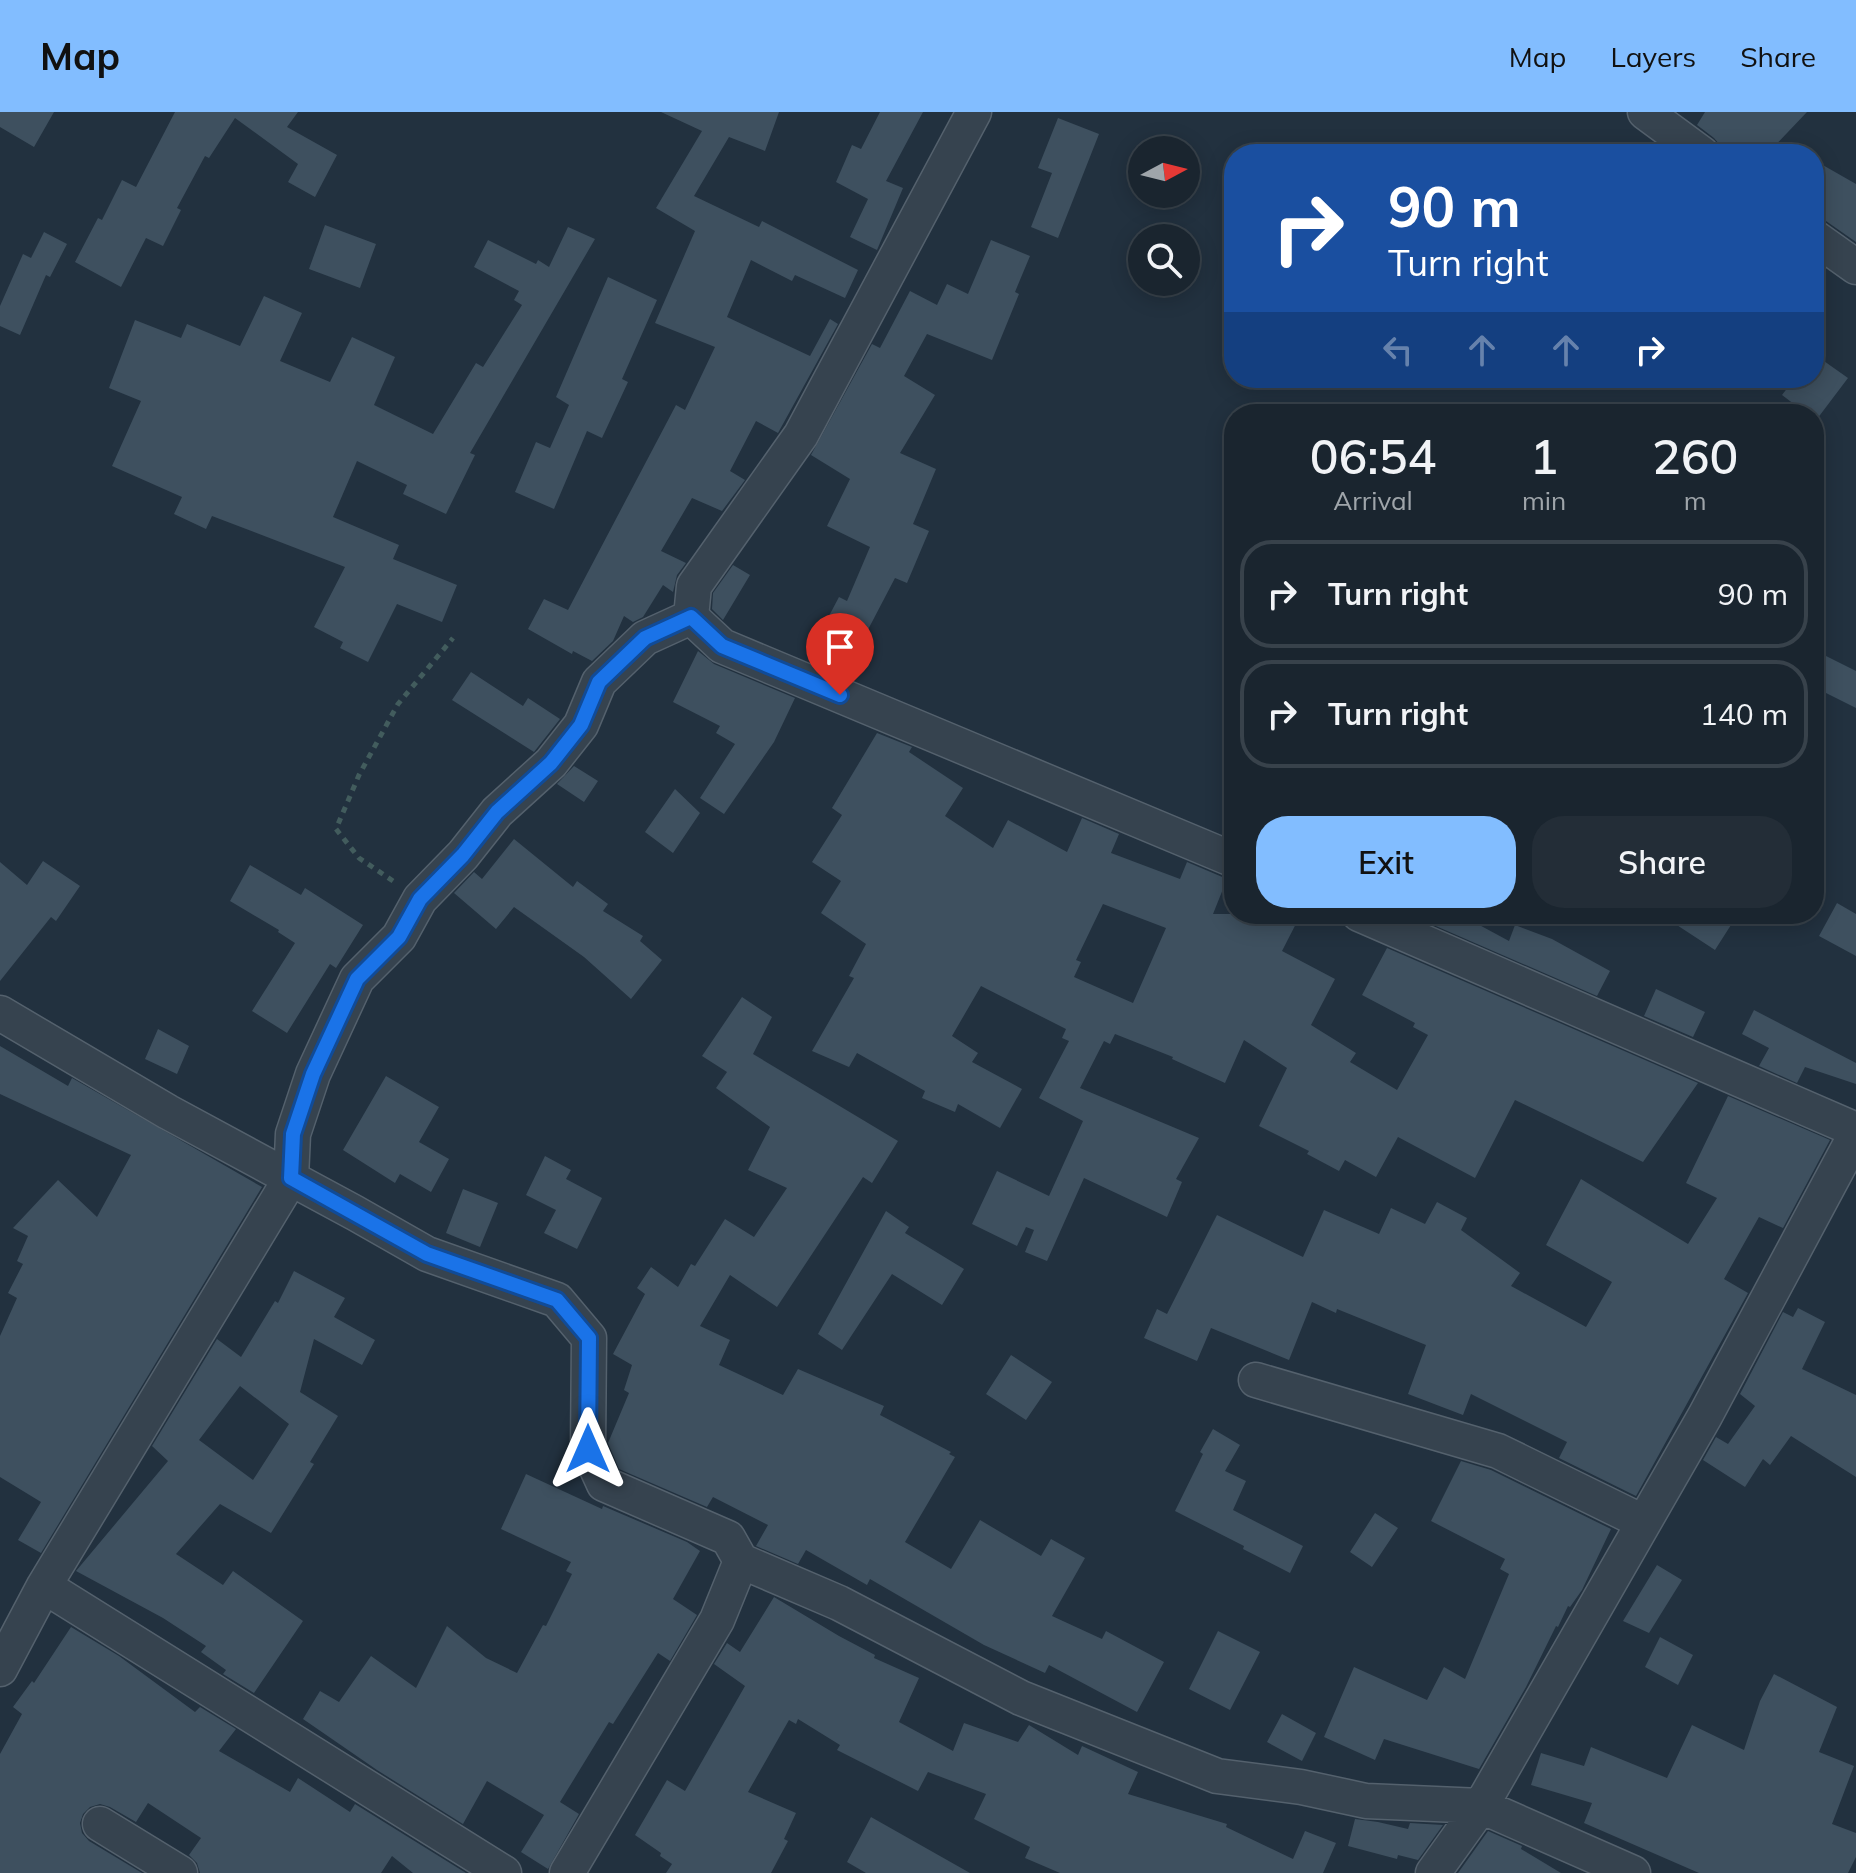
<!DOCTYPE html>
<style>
body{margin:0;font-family:Mulish,sans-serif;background:#232d37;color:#f1f3f6;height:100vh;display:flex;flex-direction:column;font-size:30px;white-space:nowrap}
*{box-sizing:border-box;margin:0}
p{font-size:26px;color:#9fa5aa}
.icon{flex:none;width:44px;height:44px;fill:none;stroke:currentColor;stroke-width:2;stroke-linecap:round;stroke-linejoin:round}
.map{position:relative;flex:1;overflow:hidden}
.side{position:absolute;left:1224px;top:292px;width:600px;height:520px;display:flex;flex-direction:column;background:#1a252f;border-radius:32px;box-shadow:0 4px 20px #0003,0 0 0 2px #38424b}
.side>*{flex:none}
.top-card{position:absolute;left:1224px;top:32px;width:600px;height:244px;border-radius:32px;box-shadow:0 4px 20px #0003,0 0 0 2px #38424b;background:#1a4fa0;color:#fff;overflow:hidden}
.needle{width:52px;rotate:83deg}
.controls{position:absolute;left:1128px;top:24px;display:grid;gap:16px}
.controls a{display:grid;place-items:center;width:72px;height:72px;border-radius:50%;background:#1a252f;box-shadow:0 4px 20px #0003,0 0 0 2px #38424b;font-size:40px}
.pin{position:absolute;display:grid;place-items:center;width:68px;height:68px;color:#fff;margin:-82px -34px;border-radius:50% 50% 50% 0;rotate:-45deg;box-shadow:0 0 8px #0007}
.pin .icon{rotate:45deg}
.me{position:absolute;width:88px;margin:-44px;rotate:0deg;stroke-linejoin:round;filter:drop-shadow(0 0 6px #0008)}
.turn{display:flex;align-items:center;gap:28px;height:168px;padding:0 32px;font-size:36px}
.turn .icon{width:104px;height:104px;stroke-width:2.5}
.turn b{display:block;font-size:56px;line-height:68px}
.lanes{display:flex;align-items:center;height:76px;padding:0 32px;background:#0003;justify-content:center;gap:40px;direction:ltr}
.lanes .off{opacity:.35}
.eta{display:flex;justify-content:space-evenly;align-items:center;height:136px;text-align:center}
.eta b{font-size:48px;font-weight:600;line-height:56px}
.action{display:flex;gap:16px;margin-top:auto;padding:16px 32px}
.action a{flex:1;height:92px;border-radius:32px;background:#82bdff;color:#111;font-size:32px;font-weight:600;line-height:92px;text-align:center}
.action a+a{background:#232d37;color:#f1f3f6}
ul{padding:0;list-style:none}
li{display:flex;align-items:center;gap:24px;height:108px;margin:0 16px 12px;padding:0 16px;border:4px solid #38424b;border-radius:32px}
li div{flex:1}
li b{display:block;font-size:30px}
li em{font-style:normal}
header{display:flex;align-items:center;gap:48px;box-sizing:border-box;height:112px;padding:0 40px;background:#82bdff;color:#111}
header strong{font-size:38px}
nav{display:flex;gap:44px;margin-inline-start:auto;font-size:28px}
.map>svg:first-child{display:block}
</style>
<header>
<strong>Map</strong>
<nav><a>Map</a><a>Layers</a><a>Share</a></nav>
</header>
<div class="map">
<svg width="1856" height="1761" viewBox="0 0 1856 1761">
<rect width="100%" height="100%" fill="#22313f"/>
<path fill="#3e505f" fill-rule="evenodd" d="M0 0H54L34 35 0 15Z
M175 0H298L287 15 337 43 315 85 288 70 298 52 235 6 209 46 205 44 177 96 181 98 163 134 146 126 121 175 75 150 98 106 102 108 122 68 136 75Z
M661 0H779L765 39 729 25 694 84 759 115 762 109 858 158 845 186 795 163 792 169 751 148 727 205 810 244 830 207 838 212 778 321 756 309 730 359 745 368 722 399 692 386 661 439 686 451 677 463 673 480 663 473 643 505 633 510 624 504 613 529 592 549 573 539 572 542 528 517 544 487 568 498 676 293 685 298 715 235 655 211 695 119 656 96 702 19Z
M880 0H923L886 69 903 76 877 138 850 125 868 87 836 70 852 33 861 37Z
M1705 0H1807L1767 42H1722L1720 33 1714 26 1697 13Z
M1058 6 1099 22 1058 126 1031 115 1052 61 1038 56Z
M1814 48 1856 72V130L1826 109 1814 105Z
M325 113 376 132 360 176 309 157Z
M568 115 595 127 470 341 475 343 446 402 403 382 407 373 357 349 333 405 399 433 393 447 457 473 442 510 397 492 368 550 340 536 343 530 314 515 345 455 212 404 206 417 174 402 182 385 112 354 141 289 109 276 135 208 181 226 187 212 240 234 264 184 302 201 280 249 330 270 352 225 395 245 374 293 433 322 476 251 483 255 522 193 514 188 519 179 474 155 488 128 536 152 538 148 549 155Z
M44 120 67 132 50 165 46 163 20 223 0 214V194L23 142 31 146Z
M991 128 1030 144 1015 180 1019 182 992 248 927 222 904 264 935 283 900 341 936 357 913 412 929 419 907 471 895 466 849 554 812 536 839 485 847 489 870 435 827 414 850 367 811 343 872 232 880 236 910 179 937 193 947 172 968 182Z
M608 165 657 188 622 267 628 270 602 326 587 319 554 397 515 380 536 330 550 336 569 293 556 285Z
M1814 242 1848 266 1814 311V302H1807L1782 283 1795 266H1814Z
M733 453 750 463 723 508 712 497 713 481Z
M1814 538 1856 559V596L1814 575Z
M698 539 714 552 795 586 774 630 724 702 700 686 735 632 716 621 720 614 673 590Z
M471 560 523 594 528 586 560 607 534 640 452 588Z
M877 621 912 635 909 640 963 676 945 704 993 736 1008 708 1067 740 1082 706 1119 722 1111 741 1180 767 1187 750 1227 767 1213 802H1301L1282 839 1335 867 1311 913 1356 941 1350 950 1397 978 1428 923 1413 915 1415 911 1362 883 1387 836 1698 971 1643 1050 1515 988 1475 1066 1398 1025 1376 1065 1345 1048 1339 1059 1307 1042 1309 1039 1259 1014 1287 956 1244 928 1225 971 1172 947 1173 945 1115 922 1110 932 1104 929 1080 976 1199 1026 1176 1067 1182 1070 1167 1105 1084 1066 1047 1149 1025 1140 1034 1118 1026 1115 1017 1134 972 1112 997 1059 1049 1084 1083 1009 1039 986 1069 929 1062 926 1066 917 981 874 952 924 978 941 972 950 1022 977 1000 1016 958 992 955 1000 922 986 925 979 857 941 849 955 812 939 854 866 849 864 866 832 821 801 841 769 812 750 842 703 832 696ZM1103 792 1166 816 1133 891 1074 865 1081 850 1076 848Z
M574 654 598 669 584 690 557 672Z
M675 677 700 701 673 741 645 720Z
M514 727 573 775 577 769 608 792 603 799 643 824 640 829 662 848 631 887 584 845 514 795 496 817 454 781 474 760 482 767Z
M43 749 80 774 56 809 51 805 0 869V750L27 773Z
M250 753 301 783 305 776 363 813 336 856 330 852 287 921 252 899 295 831 278 820 279 818 230 789Z
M1837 791 1856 802V844L1819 824Z
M1425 802H1459L1509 829 1515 813 1552 827 1610 859 1597 884 1422 808Z
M1660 802H1738L1715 838Z
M1656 877 1705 900 1693 925 1644 904Z
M742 885 772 905 753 942 898 1029 872 1071 863 1065 777 1195 730 1163 700 1214 730 1228 719 1253 783 1283 798 1257 884 1294 880 1303 951 1340 949 1342 955 1345 905 1430 951 1457 980 1408 1041 1444 1051 1427 1085 1446 1052 1504 1102 1527 1106 1519 1164 1550 1137 1600 1049 1553 1045 1561 984 1533 870 1467 867 1473 806 1438 798 1452 756 1434 768 1413 713 1385 707 1395 619 1357 608 1331 629 1281 624 1278 632 1253 613 1242 645 1182 637 1176 651 1155 678 1175 691 1152 695 1154 725 1107 754 1125 787 1076 748 1058 770 1015 716 976 727 960 702 944Z
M1754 898 1856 951V972L1805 955 1797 971 1759 954 1769 936 1742 922Z
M158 917 189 934 177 962 145 947Z
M0 934 68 974 72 966 262 1075 41 1441 18 1428 41 1390 0 1365V1224L17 1186 8 1181 23 1152 17 1149 28 1124 13 1116 58 1068 97 1105 131 1043 0 982Z
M386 964 439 995 419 1030 449 1047 431 1080 400 1062 395 1071 343 1038Z
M1728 984 1830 1028 1783 1116 1759 1105 1724 1167 1748 1181 1636 1384 1559 1346 1567 1330 1471 1282 1463 1303 1408 1282 1426 1233 1337 1197 1336 1201 1312 1190 1289 1248 1211 1216 1197 1249 1144 1226 1157 1197 1167 1202 1217 1103 1303 1145 1324 1098 1379 1122 1391 1096 1425 1112 1437 1090 1467 1106 1461 1118 1520 1161 1511 1174 1586 1215 1612 1170 1546 1133 1581 1067 1688 1132 1717 1086 1686 1071Z
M545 1044 571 1058 566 1067 602 1086 577 1137 544 1121 556 1098 526 1083Z
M463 1077 498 1091 480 1135 446 1121Z
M886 1099 909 1115 905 1121 964 1157 942 1193 892 1162 842 1238 818 1222Z
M294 1159 345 1186 334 1205 375 1228 362 1253 314 1227 300 1280 338 1304 310 1350 314 1352 271 1421 220 1392 176 1442 223 1473 233 1459 303 1509 254 1581 223 1562 226 1558 201 1540 206 1534 163 1506 76 1459 168 1349 152 1334 217 1227 241 1245 275 1189 278 1191ZM240 1274 289 1312 253 1368 199 1328Z
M1798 1196 1825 1210 1802 1257 1856 1283V1365L1791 1324 1770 1353 1763 1347 1745 1375 1703 1348 1716 1325 1728 1332 1755 1294 1740 1282 1783 1200 1793 1205Z
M1011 1243 1052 1270 1026 1308 986 1282Z
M1213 1317 1240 1333 1225 1359 1246 1369 1233 1398 1303 1434 1290 1461 1243 1437 1244 1434 1175 1399 1203 1342 1200 1340Z
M1461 1349 1491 1358 1611 1417 1582 1478 1570 1495 1568 1494 1558 1515 1556 1514 1526 1575 1479 1657 1384 1627 1375 1648 1324 1625 1354 1555 1427 1588 1444 1555 1465 1567 1509 1462 1500 1457 1505 1447 1431 1409Z
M526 1362 602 1397 603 1394 687 1430 700 1439 673 1487 697 1503 670 1549 658 1541 613 1612 609 1610 560 1690 579 1702 548 1757 521 1740 544 1703 487 1669 463 1712 377 1658 303 1607 320 1579 339 1590 371 1544 416 1576 447 1514 486 1546 517 1561 543 1513 546 1514 572 1462 566 1459 571 1450 501 1417Z
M1375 1401 1398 1416 1372 1455 1350 1440Z
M1657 1453 1682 1468 1649 1521 1623 1509Z
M774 1485 839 1524 875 1543 874 1546 919 1566 899 1610 953 1639 964 1611 1018 1630 1029 1613 1078 1643 1082 1634 1138 1660 1128 1682 1227 1712 1226 1715 1293 1747 1305 1719 1336 1731 1323 1761H1060L1025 1746 1030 1735 974 1707 986 1682 928 1660 918 1679 837 1638 840 1633 798 1607 796 1612 789 1608 748 1680 796 1701 784 1727 788 1729 771 1761H666L672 1752 660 1744 661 1741 635 1723 667 1668 685 1679 745 1574 714 1552 727 1531 740 1540Z
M71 1515 119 1544 195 1600 200 1595 236 1617 219 1639 290 1680 298 1666 350 1700 355 1692 466 1761H413L392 1744 381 1761H200L197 1751 189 1743 201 1726 148 1691 136 1710 110 1695 100 1692 90 1695 83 1702 80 1711 82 1721 89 1729 142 1761H0V1642L22 1602 13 1595 32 1569 34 1571Z
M1218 1519 1260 1540 1230 1598 1189 1577Z
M1660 1525 1693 1543 1678 1573 1645 1555Z
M1774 1562 1837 1595 1819 1640 1854 1654 1832 1712 1856 1721V1745L1848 1761H1699L1584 1711 1592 1691 1531 1673 1541 1641 1584 1654 1591 1635 1667 1666 1692 1613 1744 1638 1760 1589Z
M1282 1602 1316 1621 1302 1649 1267 1630Z
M871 1705 970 1761H866L847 1750Z
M1355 1707 1378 1710 1408 1717 1410 1711 1443 1713 1418 1748 1398 1743 1397 1747 1348 1734Z
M1488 1719 1522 1734 1521 1737 1561 1761H1458Z"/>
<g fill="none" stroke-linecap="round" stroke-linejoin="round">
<defs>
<path id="minor" d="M974 0 801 323 694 474 691 505 722 534 1234 748
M1645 0 1702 42
M1814 125 1856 155
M1359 802 1856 1018
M0 901 168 1000 355 1101 427 1142 557 1188 589 1226 588 1337 604 1372 728 1426 741 1449 839 1491 1021 1586 1217 1664 1301 1675 1366 1689 1481 1694 1633 1761
M1256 1268 1498 1339 1643 1410
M44 1474 504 1761
M0 1557 44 1474 291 1066 293 1022 313 962 357 867 399 825 420 787 463 743 497 700 551 651 581 613 599 570 645 526 691 505
M100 1712 180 1761
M567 1761 717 1508 741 1449
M1433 1761 1481 1694 1705 1304 1856 1022"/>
</defs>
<use href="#minor" stroke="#54616d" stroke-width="37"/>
<path stroke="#425c5d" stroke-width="5" stroke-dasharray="6 6" stroke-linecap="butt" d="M393 769 359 746 336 717 359 663 398 592 453 526"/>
<use href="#minor" stroke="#36434f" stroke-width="34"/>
</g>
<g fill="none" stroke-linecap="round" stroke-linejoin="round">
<defs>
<path id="route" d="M588 1337 589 1226 557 1188 427 1142 291 1066 293 1022 313 962 357 867 399 825 420 787 463 743 497 700 551 651 581 613 599 570 645 526 691 505 722 534 840 583"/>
</defs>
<use href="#route" stroke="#114b97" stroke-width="20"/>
<use href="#route" stroke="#1a73e8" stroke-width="14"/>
</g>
</svg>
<div class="controls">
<a><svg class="needle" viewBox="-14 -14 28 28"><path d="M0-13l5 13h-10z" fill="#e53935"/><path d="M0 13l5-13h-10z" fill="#9fa5aa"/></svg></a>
<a><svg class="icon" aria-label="search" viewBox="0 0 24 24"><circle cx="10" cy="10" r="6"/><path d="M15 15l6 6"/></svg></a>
</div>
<div class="pin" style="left:840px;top:583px;background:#d93025"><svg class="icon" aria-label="arrive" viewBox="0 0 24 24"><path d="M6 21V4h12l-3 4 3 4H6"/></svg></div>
<svg class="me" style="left:588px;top:1337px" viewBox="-20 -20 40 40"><path d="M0-17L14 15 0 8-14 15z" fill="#1a73e8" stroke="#fff" stroke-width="4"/></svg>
<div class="top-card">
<div class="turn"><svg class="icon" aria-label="right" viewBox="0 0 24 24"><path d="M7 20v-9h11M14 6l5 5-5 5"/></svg><div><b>90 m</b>Turn right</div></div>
<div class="lanes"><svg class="icon off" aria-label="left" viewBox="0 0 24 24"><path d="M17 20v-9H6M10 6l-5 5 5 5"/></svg><svg class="icon off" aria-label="ahead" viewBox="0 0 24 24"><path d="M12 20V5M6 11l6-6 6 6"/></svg><svg class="icon off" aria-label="ahead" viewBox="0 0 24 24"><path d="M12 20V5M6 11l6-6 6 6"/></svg><svg class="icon" aria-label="right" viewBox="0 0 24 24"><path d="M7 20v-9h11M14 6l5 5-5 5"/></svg></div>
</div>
<section class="side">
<div class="eta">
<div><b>06:54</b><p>Arrival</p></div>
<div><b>1</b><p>min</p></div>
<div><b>260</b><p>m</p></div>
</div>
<ul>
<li><svg class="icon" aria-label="right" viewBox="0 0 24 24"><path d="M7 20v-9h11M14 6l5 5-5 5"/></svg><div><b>Turn right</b></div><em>90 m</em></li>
<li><svg class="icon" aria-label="right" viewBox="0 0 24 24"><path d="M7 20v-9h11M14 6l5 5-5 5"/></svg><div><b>Turn right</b></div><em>140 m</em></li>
</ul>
<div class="action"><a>Exit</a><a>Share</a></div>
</section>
</div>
